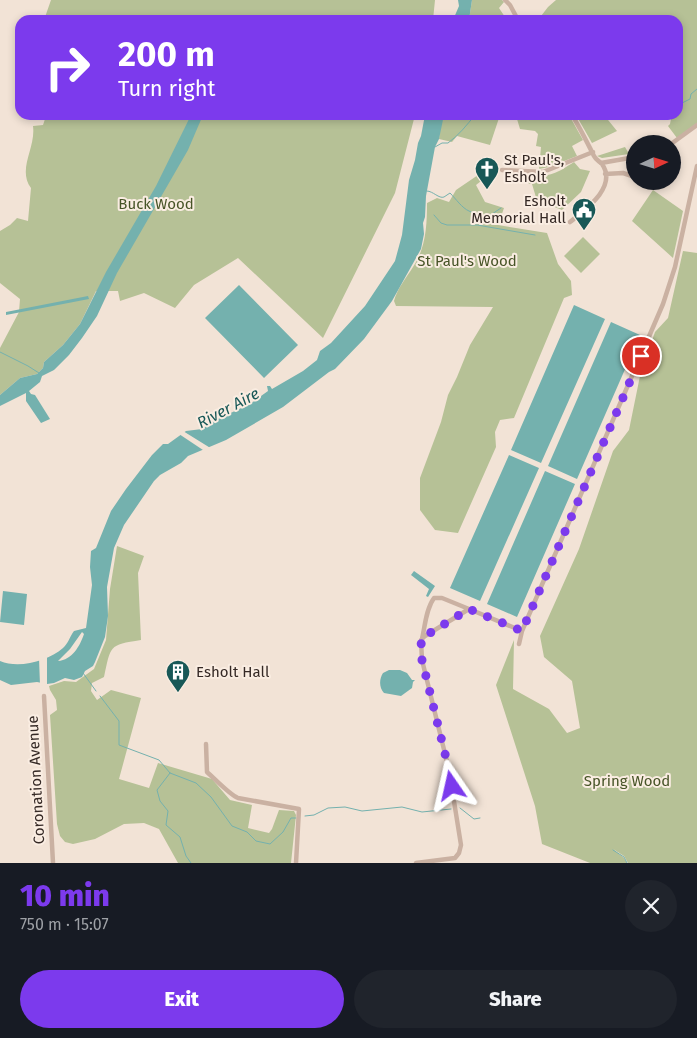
<!DOCTYPE html>
<meta charset="utf-8">
<style>
body{margin:0;font-family:"Fira Sans",sans-serif;background:#20242c;color:#f1f3f6;height:100vh;display:flex;flex-direction:column;font-size:19px;white-space:nowrap}
*{box-sizing:border-box;margin:0}
p{font-size:16px;color:#9ea1a6}
.icon{flex:none;width:28px;height:28px;fill:none;stroke:currentColor;stroke-width:2;stroke-linecap:round;stroke-linejoin:round}
.map{position:relative;height:863px;overflow:hidden}
.side{display:flex;flex-direction:column;background:#171b24;flex:1}
.side>*{flex:none}
.hud{position:absolute;left:15px;top:15px;width:668px;height:105px;border-radius:15px;box-shadow:0 2px 8px #0003;background:#7c3aed;color:#fff;overflow:hidden}
.needle{width:32px;rotate:86deg}
.fabs{position:absolute;left:626px;top:135px;display:grid;gap:10px}
.fabs a{display:grid;place-items:center;width:55px;height:55px;border-radius:50%;background:#171b24;box-shadow:0 2px 8px #0003;font-size:25px}
.pin{position:absolute;display:grid;place-items:center;width:42px;height:42px;color:#fff;margin:-21px;border:2px solid #fff;border-radius:50%;box-shadow:0 1px 5px #0007}
.me{position:absolute;width:55px;margin:-28px;rotate:349deg;stroke-linejoin:round;filter:drop-shadow(0 0 4px #0008)}
.turn{display:flex;align-items:center;gap:18px;height:105px;padding:0 20px;font-size:22px}
.turn .icon{width:65px;height:65px;stroke-width:2.5}
.turn b{display:block;font-size:35px;line-height:42px}
.round{display:grid;place-items:center;flex:none;width:52px;height:52px;border-radius:26px;background:#20242c}
.summary{display:flex;align-items:center;justify-content:space-between;height:85px;padding:0 20px}
h1{font-size:30px;font-weight:800;line-height:38px;color:#7c3aed}
.cta{display:flex;gap:10px;margin-top:auto;padding:10px 20px}
.cta a{flex:1;height:58px;border-radius:30px;background:#7c3aed;color:#fff;font-size:20px;font-weight:800;line-height:58px;text-align:center}
.cta a+a{background:#20242c;color:#f1f3f6}
.map>svg:first-child{display:block}
</style>
<div class="map">
<svg width="697" height="863" viewBox="0 0 697 863">
<rect width="100%" height="100%" fill="#f2e3d6"/>
<path fill="#b6c196" d="M51 0H435L433 20H44Z
M472 0H502L504 2 499 8 507 20H469Z
M556 0H697V123L677 138 668 126 670 124 671 119 665 115H678V20H538L548 7Z
M42 115H415L395 193 323 338 238 258 194 285 175 308 144 293 120 301 118 291H96L80 324 63 345 44 362 43 368 37 374 20 378 0 395V348L19 312 20 299 0 283V231L10 225 17 218 28 221 31 188C17 169 36 148 33 126L43 125 45 119Z
M444 115H500L490 145 457 136 452 142 439 139 440 128Z
M521 115H569L583 140 572 146 577 156 549 167 539 169 541 147 536 146 538 134 535 131 520 129 517 119Z
M576 115H604L617 131 592 143Z
M625 147 629 154 602 158 597 156Z
M574 162 580 169 590 171 581 192 562 210 552 206 538 204 532 184H529L527 178C535 174 540 177 548 175 558 173 566 167 574 162Z
M489 172 490 174 476 185 485 202 504 208 498 225 547 233 558 264 571 281 572 295 564 298 514 418 500 420 495 432 496 447 458 533 435 530 420 510V478L441 422 448 395 457 377 470 345 493 307 396 306 394 301C397 289 406 278 413 267 426 248 427 225 427 203L437 198 449 202 456 190 481 173 482 175Z
M653 190 683 211 673 258 632 221Z
M583 237 600 254 581 273 564 256Z
M683 251 697 253V863H628L624 856 613 849 624 858 627 863H590L542 844 535 806 496 685 514 640 513 689 549 709 567 733 580 728 572 681 544 657 540 636 579 549 613 451 629 430 641 371 655 332 668 318Z
M117 546 144 556 138 573 141 640C108 645 111 646 104 677L92 683 91 691 97 700 111 690 141 698 119 779 149 788 158 763 212 779 230 800 252 805 248 828 269 833 272 829 279 810 294 811 296 815 291 863H178L159 829 144 823 124 824 95 839 73 844 65 842 60 836 57 824 50 715 57 710 56 700 50 690 49 686 64 681 76 682 94 669 106 640 110 589Z"/>
<path fill="#74b1ae" fill-rule="evenodd" d="M458 0H472L469 20H453L459 6Z
M191 115H203L188 150 117 273 97 316 82 338 69 355 54 370 42 376 40 382 29 391 31 394 35 395 50 419 41 423 26 401V393L0 406V395L20 378 37 374 43 368 44 362 63 345 80 324 106 272 156 186Z
M425 115H444L439 139 435 147 426 196 425 217 423 223 424 234 421 249 392 301 364 339 335 369 329 372 283 407 226 440 188 456 181 463 160 475 154 481 124 525 114 548 107 587 108 616 105 637 95 662 93 666 85 671 82 677 74 680 65 678 54 683 47 684 37 682 11 685 0 680V661C19 669 48 661 63 648 68 644 70 636 74 631L86 628 92 585 90 567 91 551 96 548 111 511 126 489 152 455 163 444H168L186 431 202 429 209 423 250 404 268 391 267 386H270L272 389 303 371 317 360 320 351 331 343 365 306 395 261 402 235 409 180 415 160 418 143 421 136ZM82 632 84 634C80 646 72 660 58 661L70 649Z
M239 285 298 345 264 378 205 318Z
M88 296 89 299 6 315V312Z
M574 305 605 319 541 463 511 450Z
M611 322 640 335 577 479 548 466Z
M509 455 539 468 480 601 450 588Z
M545 471 575 484 517 617 487 604Z
M414 571 435 586 428 597 426 596 429 589 411 575Z
M3 591 27 594 24 625 0 622Z
M400 670 407 673 412 680H415L413 682 412 688 401 696 384 693C379 688 379 679 383 673L389 670Z"/>
<path fill="#f2e3d6" d="M183 431 212 449 206 452 179 434Z
M47 656V686L40 685 39 658Z"/>
<g fill="none" stroke-linecap="round" stroke-linejoin="round">
<path stroke="#74b1ae" stroke-width="1" d="M678 105 690 99 691 94 697 89
M435 147 442 143H448C459 135 466 126 475 115
M427 191C433 191 439 199 444 197 446 196 448 194 450 193 456 199 462 208 469 211 475 215 482 215 489 218V216L501 208
M434 215 441 223 447 225H477L535 235
M0 352 28 366 39 373
M83 673 96 691
M100 696 119 721V745L159 760 170 773 196 783 211 797 232 826 247 832 256 841 270 844 283 832 291 818H296
M170 773 157 790 160 801 168 811 166 825 180 837 186 856 191 863
M460 808 474 819 480 818
M305 816 314 815 328 808 345 807 362 811 402 807 422 812 451 809
M613 850 624 857 627 863"/>
<path stroke="#cab1a2" stroke-width="4.5" d="M505 0 510 5 518 20
M671 144 697 125
M601 163 635 157
M502 170 543 172 593 152
M605 174 623 173 635 177
M643 181 652 187
M570 222C585 210 618 187 602 164 599 161 596 160 594 156 587 142 580 128 572 115
M422 639C425 626 426 609 434 598H442L469 609
M519 644 522 631 663 304 675 267 697 166
M44 696 53 863
M206 744 207 772C215 779 230 795 238 798L299 809 296 863
M416 863 455 858 459 853 461 845 449 770 422 660 421 640 425 636 469 609 522 631"/>
</g>
<g fill="none" stroke-linecap="round" stroke-linejoin="round">
<path stroke="#7c3aed" stroke-width="9" stroke-dasharray="0 16.2" d="M452 786 449 770 422 660 421 640 425 636 469 609 522 631 641 356"/>
</g>
<defs>
<symbol id="church-pin" viewBox="-11 -11 22 30"><path d="M0 17L-7.5 6A9.5 9.5 0 1 1 7.5 6Z" fill="#185857" stroke="#faede2"/><path d="M-1.2-6h2.4v3.5h3.3v2.4h-3.3V6h-2.4V-.1h-3.3v-2.4h3.3Z" fill="#fff"/></symbol>
<symbol id="civic-pin" viewBox="-11 -11 22 30"><path d="M0 17L-7.5 6A9.5 9.5 0 1 1 7.5 6Z" fill="#185857" stroke="#faede2"/><path d="M-.6-6.5H3V-4.5H.6V-3L4-1V1h2V6H-6V1h2V-1L-.6-3ZM-1.2 2.5V6h2.4V2.5Z" fill="#fff"/></symbol>
<symbol id="building-pin" viewBox="-11 -11 22 30"><path d="M0 17L-7.5 6A9.5 9.5 0 1 1 7.5 6Z" fill="#185857" stroke="#faede2"/><path d="M-4-6H4V6H1V3H-1V6H-4ZM-2.5-4.3h1.7v1.8h-1.7ZM.8-4.3h1.7v1.8H.8ZM-2.5-1h1.7V.8h-1.7ZM.8-1h1.7V.8H.8Z" fill="#fff"/></symbol>
</defs>
<g fill-rule="evenodd">
<use href="#church-pin" x="473" y="155" width="28" height="38"/>
<use href="#civic-pin" x="570" y="196" width="28" height="38"/>
<use href="#building-pin" x="164" y="658" width="28" height="38"/>
</g>
<g text-anchor="middle" dominant-baseline="central" stroke-width="4" stroke-linejoin="round" paint-order="stroke">
<g font-size="15" fill="#352925" stroke="#faede2" text-anchor="start">
<text x="504" y="160">St Paul's,<tspan x="504" dy="17">Esholt</tspan></text>
<text x="566" y="201" text-anchor="end">Esholt<tspan x="566" dy="17">Memorial Hall</tspan></text>
<text x="196" y="672">Esholt Hall</text>
</g>
<g font-size="15" fill="#475427" stroke="#faede2">
<text x="156" y="204">Buck Wood</text>
<text x="467" y="261">St Paul's Wood</text>
<text x="627" y="781">Spring Wood</text>
</g>
<g font-size="15" fill="#352925" stroke="#faede2">
<text transform="translate(36 780) rotate(-93)">Coronation Avenue</text>
</g>
<g font-size="16" font-style="italic" fill="#185857" stroke="#faede2">
<text transform="translate(228 408) rotate(-28)">River Aire</text>
</g>
</g>
</svg>
<div class="fabs">
<a><svg class="needle" viewBox="-14 -14 28 28"><path d="M0-13l5 13h-10z" fill="#e53935"/><path d="M0 13l5-13h-10z" fill="#9ea1a6"/></svg></a>
</div>
<div class="pin" style="left:641px;top:356px;background:#d93025"><svg class="icon" aria-label="arrive" viewBox="0 0 24 24"><path d="M6 21V4h12l-3 4 3 4H6"/></svg></div>
<svg class="me" style="left:452px;top:786px" viewBox="-20 -20 40 40"><path d="M0-17L14 15 0 8-14 15z" fill="#7c3aed" stroke="#fff" stroke-width="4"/></svg>
<div class="hud">
<div class="turn"><svg class="icon" aria-label="right" viewBox="0 0 24 24"><path d="M7 20v-9h11M14 6l5 5-5 5"/></svg><div><b>200 m</b>Turn right</div></div>
</div>
</div>
<section class="side">
<div class="summary"><div><h1>10 min</h1><p>750 m · 15:07</p></div><a class="round"><svg class="icon" aria-label="close" viewBox="0 0 24 24"><path d="M6 6l12 12M18 6L6 18"/></svg></a></div>
<div class="cta"><a>Exit</a><a>Share</a></div>
</section>
